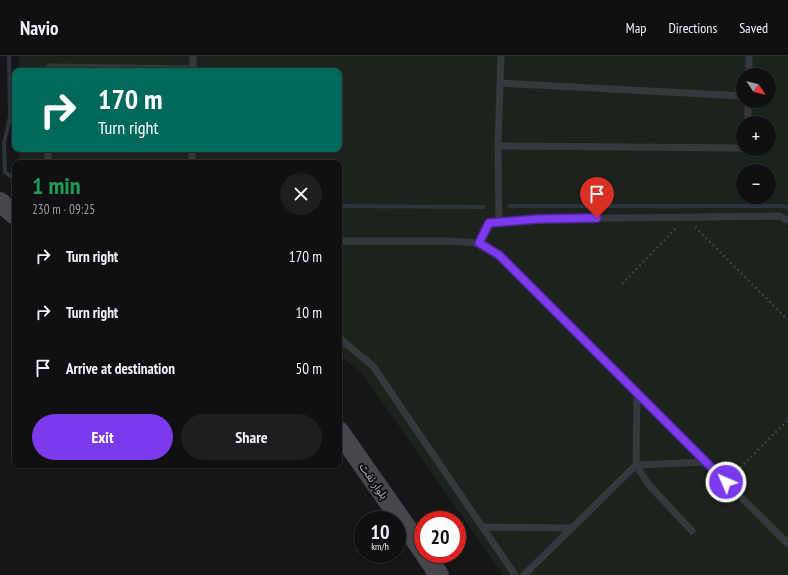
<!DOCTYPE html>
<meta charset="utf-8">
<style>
body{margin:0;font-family:"PT Sans Narrow","Noto Sans Arabic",sans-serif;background:#1e1e20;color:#f1f3f6;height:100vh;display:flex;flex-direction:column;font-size:15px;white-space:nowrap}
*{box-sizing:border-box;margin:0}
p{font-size:13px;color:#9c9d9f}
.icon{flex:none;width:22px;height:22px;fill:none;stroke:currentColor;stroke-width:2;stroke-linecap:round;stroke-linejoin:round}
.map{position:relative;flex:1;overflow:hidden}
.panel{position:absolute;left:12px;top:104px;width:330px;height:308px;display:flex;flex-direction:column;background:#101012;border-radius:8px;box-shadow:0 1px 3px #0004,0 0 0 1px #303032}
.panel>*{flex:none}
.banner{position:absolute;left:12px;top:12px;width:330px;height:84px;border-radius:8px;box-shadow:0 1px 3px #0004,0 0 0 1px #303032;background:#00695c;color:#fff;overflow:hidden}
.needle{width:26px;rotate:125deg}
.buttons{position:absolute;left:736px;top:12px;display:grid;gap:8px}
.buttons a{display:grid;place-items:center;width:40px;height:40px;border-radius:50%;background:#101012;box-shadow:0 1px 3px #0004,0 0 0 1px #303032;font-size:20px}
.speed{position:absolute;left:354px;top:455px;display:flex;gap:8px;font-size:20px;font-weight:700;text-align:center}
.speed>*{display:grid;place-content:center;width:52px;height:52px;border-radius:50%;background:#101012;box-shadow:0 1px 3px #0004,0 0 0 1px #303032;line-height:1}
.speed small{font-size:10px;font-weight:400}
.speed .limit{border:6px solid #d22;background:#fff;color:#111}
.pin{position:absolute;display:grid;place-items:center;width:34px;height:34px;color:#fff;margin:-41px -17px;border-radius:50% 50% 50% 0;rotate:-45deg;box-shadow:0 0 4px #0007}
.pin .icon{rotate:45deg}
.me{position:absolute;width:44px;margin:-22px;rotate:315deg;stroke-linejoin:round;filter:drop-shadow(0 0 3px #0008)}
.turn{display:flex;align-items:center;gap:14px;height:84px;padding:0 20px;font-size:18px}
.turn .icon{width:52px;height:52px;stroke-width:2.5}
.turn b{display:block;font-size:28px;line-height:34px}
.round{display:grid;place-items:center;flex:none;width:42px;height:42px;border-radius:21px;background:#1e1e20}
.overview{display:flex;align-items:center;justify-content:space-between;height:68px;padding:0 20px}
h1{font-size:24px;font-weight:600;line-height:30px;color:#1e9e55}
.button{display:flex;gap:8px;margin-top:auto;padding:8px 20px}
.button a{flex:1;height:46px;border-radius:24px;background:#7c3aed;color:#fff;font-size:16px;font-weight:600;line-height:46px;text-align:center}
.button a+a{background:#1e1e20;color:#f1f3f6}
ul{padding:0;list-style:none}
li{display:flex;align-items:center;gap:12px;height:56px;padding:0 20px}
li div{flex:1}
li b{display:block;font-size:15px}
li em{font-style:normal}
header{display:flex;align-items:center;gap:24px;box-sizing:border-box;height:56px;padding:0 20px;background:#101012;border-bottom:1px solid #303032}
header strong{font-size:19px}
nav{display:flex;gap:22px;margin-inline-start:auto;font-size:14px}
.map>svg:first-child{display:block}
</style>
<header>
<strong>Navio</strong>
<nav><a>Map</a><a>Directions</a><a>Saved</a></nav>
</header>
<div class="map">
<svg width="788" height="519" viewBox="0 0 788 519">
<rect width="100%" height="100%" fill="#161618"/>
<path fill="#1c231d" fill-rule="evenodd" d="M19 0H788V519H503L364 320 358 314 339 299V107H19V93H339V15H19ZM743 19H769V45H743ZM743 67H769V93H743ZM743 115H769V141H743Z"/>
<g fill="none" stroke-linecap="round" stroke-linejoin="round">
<path stroke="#2c353c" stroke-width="4" d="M9 0 10 61 4 87 5 116 15 123
M339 150 484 151
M509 150H783L788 151"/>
<path stroke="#3d3f44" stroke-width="2.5" stroke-dasharray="2 3" stroke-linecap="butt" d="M695 171 788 264
M622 228 677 171
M733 419 788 364"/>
<path stroke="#37383d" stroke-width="7" d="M50 15V11L193 13
M193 15V0
M749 19V0
M500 27 743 40
M748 67V45
M498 90 743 92
M48 107V93
M192 107V93
M499 166 498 90 501 0
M339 185H450L479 187 499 199 788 488
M479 187 489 167 538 163 780 160 788 165
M339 282 373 310 515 519
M637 337 636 409 649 429 692 475
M483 471 572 472
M524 519 636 409 706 406"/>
<path stroke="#45474d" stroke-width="20" d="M0 146 15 159
M339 375 423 495
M425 498 439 519"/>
</g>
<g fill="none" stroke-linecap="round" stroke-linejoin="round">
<defs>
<path id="route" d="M597 162 538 163 489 167 479 187 499 199 726 426"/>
</defs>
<use href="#route" stroke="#51269a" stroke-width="10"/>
<use href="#route" stroke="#7c3aed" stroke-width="7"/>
</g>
<g text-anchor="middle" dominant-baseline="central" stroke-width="4" stroke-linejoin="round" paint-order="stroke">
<g font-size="11" fill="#a8adb8" stroke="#111113">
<text transform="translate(374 425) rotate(55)">بلوار نفت</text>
</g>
</g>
</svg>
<div class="buttons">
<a><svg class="needle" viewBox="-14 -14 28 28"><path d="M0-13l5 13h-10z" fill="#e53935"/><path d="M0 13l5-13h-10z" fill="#9c9d9f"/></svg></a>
<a>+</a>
<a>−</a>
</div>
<div class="speed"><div>10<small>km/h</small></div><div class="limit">20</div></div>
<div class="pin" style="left:597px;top:162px;background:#d93025"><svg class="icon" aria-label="arrive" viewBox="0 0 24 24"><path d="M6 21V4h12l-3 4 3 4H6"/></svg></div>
<svg class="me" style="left:726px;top:426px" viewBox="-20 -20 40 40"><circle r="17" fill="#7c3aed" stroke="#fff" stroke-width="3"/><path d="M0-11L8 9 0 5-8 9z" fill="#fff"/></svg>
<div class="banner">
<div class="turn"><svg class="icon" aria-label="right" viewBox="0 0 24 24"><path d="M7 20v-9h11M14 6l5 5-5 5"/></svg><div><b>170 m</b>Turn right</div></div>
</div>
<section class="panel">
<div class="overview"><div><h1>1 min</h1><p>230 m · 09:25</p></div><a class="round"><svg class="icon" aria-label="close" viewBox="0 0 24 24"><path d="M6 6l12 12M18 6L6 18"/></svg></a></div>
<ul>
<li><svg class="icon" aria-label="right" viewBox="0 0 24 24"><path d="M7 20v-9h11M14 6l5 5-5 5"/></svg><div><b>Turn right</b></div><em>170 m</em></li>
<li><svg class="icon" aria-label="right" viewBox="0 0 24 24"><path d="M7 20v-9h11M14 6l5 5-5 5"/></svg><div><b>Turn right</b></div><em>10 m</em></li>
<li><svg class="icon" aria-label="arrive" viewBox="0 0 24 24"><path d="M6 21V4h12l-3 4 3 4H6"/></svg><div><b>Arrive at destination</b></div><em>50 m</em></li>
</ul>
<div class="button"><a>Exit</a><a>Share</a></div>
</section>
</div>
